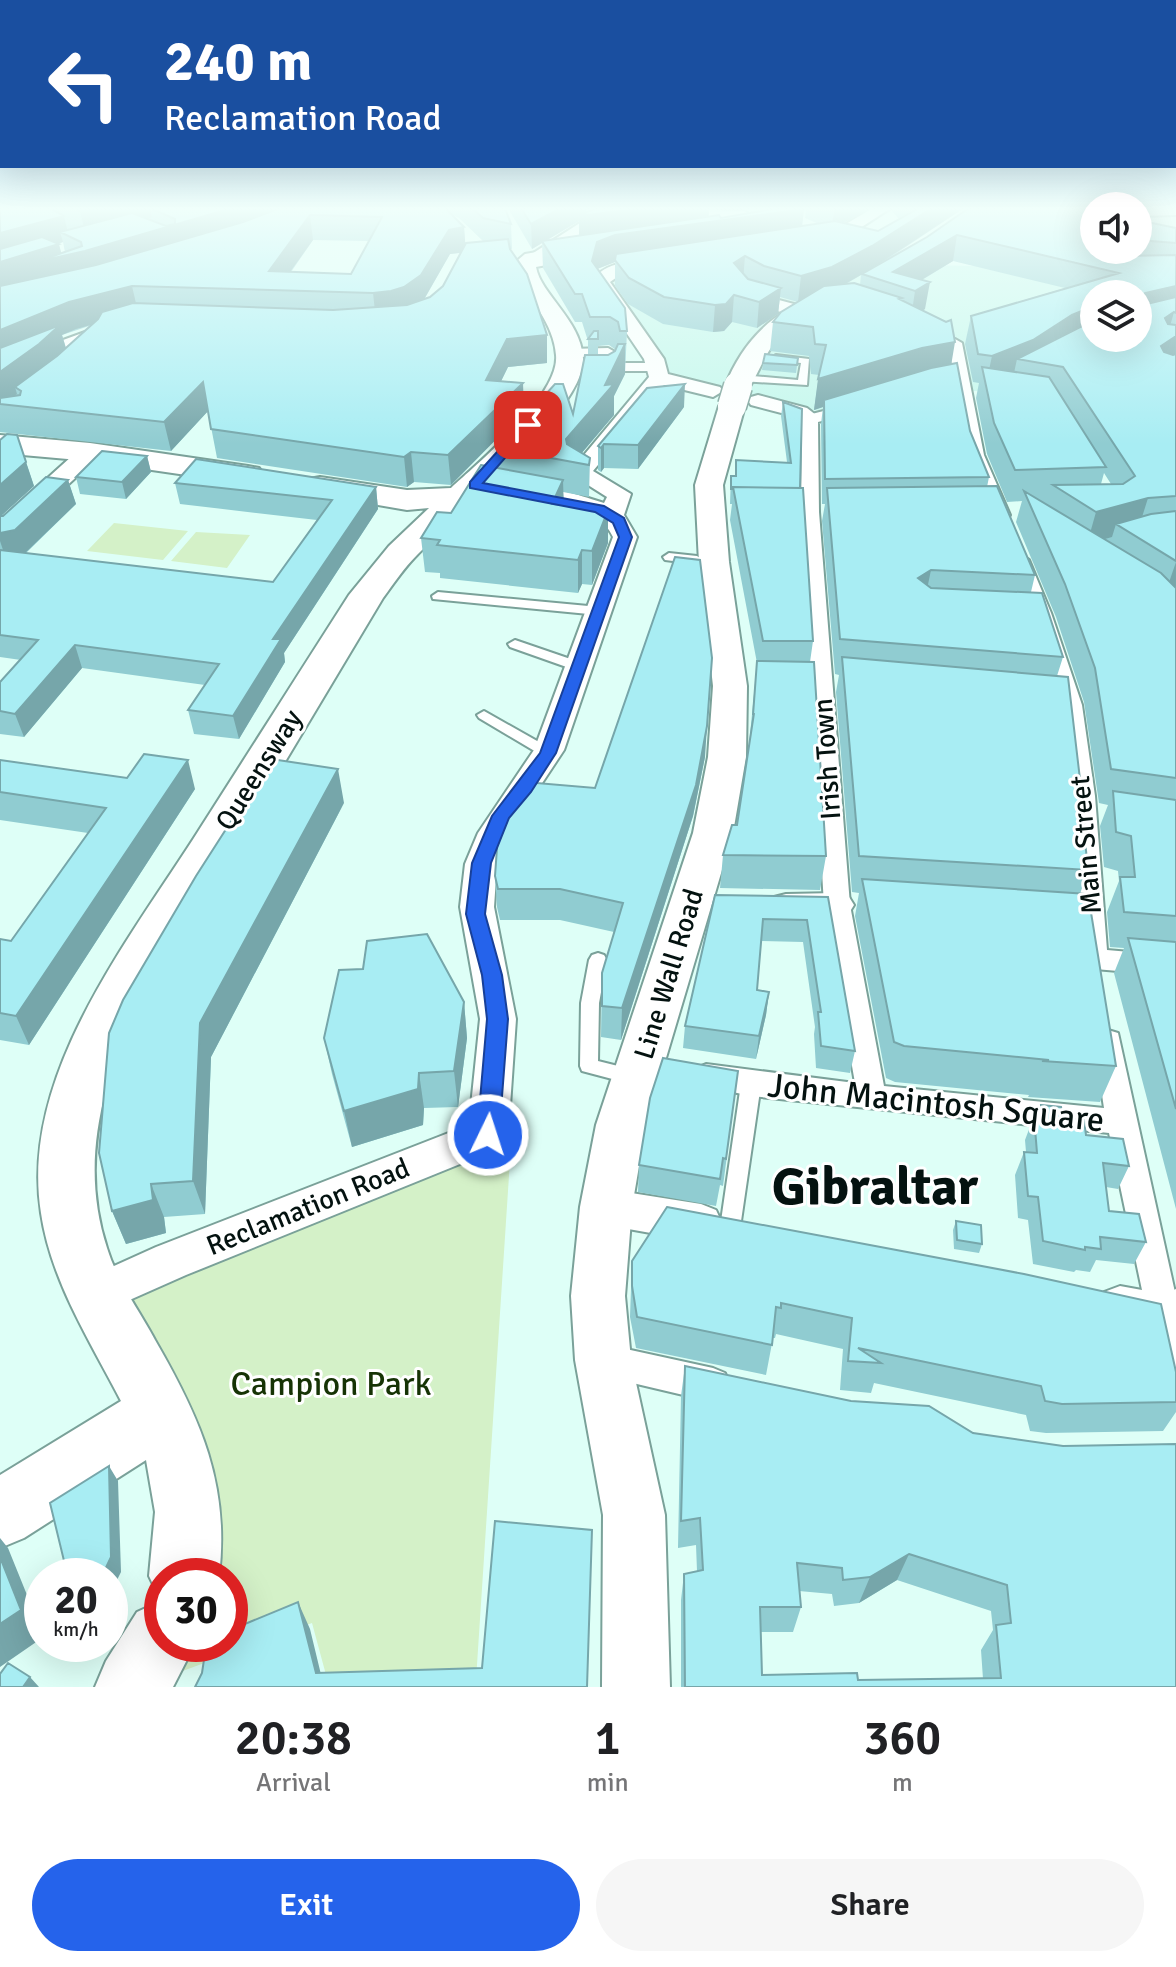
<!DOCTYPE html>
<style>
body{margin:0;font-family:Signika,sans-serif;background:#f6f6f6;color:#202124;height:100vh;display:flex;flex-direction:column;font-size:30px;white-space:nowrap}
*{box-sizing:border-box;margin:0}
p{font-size:26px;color:#757577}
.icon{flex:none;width:44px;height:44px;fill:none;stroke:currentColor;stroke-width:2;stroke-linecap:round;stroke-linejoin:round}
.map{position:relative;height:1687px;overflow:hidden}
.side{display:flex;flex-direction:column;background:#fff;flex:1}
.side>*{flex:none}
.hud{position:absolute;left:0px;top:0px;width:1176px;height:168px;box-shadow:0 8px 32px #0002;background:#1a4fa0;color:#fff;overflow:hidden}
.controls{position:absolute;left:1080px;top:192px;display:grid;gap:16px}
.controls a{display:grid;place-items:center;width:72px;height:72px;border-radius:50%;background:#fff;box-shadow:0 8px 32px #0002;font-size:40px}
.speed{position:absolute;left:24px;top:1558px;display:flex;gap:16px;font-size:40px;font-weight:700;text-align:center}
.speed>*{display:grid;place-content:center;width:104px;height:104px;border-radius:50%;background:#fff;box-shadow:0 8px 32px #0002;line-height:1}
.speed small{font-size:20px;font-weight:400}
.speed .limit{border:12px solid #d22;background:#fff;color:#111}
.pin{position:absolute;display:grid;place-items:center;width:68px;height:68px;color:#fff;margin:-34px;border-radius:16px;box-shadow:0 4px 12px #0006}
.me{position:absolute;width:88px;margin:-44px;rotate:4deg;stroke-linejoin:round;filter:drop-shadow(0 0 6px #0008)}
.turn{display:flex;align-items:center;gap:28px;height:168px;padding:0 32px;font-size:36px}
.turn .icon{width:104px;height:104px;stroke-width:2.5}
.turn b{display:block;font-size:56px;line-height:68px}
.eta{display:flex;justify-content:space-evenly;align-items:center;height:136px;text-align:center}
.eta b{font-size:48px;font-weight:600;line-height:56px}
.primary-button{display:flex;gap:16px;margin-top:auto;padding:16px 32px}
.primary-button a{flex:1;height:92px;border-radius:48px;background:#2563eb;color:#fff;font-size:32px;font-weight:600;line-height:92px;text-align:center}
.primary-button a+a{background:#f6f6f6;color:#202124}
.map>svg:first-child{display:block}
</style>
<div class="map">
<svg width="1176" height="1687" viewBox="0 0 1176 1687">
<rect width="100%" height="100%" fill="#defff7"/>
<path fill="#c4f7ec" d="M832 240 919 265 1097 268 1138 294H1094V338L1012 390 933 392 857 416 803 409 689 384 668 373 607 286 614 272Z"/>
<path fill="#d4f1c8" d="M114 523 188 531 163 560 87 551Z
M196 532 250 535 227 568 171 561Z
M486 1144 511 1145 476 1680 329 1686 312 1623 172 1675 184 1644H230V1576H209L115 1299Z"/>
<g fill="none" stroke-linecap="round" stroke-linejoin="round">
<defs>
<path id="service" d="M776 355 809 359 807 385 741 381 736 378 741 375 798 380 801 363 773 360 771 358Z
M669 553 697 556 703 560 697 564 665 560 663 557Z
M438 592 599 607 606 611 599 615 433 599 432 596Z
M515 640 585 664 587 667 585 670H575L510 647 508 644Z
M484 711 553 750 555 753 553 756H543L479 718 477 715Z
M598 953 604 955 607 960 599 1003 598 1061 642 1072 644 1077 642 1082 635 1085 582 1071 580 1066 581 1003 589 960 592 955Z
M751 1076 758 1079 761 1084 740 1228 737 1235 730 1237 723 1235 720 1228 741 1084 744 1079Z"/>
<path id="pedestrian" d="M955 339 962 343 984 455 1010 515 1007 519H995L992 515 968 455 948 343Z
M608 348 615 352 617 363H656L663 367 656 371H616L612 380 603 382 595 377 603 367 601 357H569L562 353 569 349Z
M851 404 857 406V412L818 422 819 512 850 905 884 1086 1104 1108 1094 1041 1098 1033 1108 1030 1118 1033 1176 1297V1388L1164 1383 1159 1371 1109 1133 751 1096 696 1084 692 1076 696 1068 706 1064 855 1083 824 905 801 512 802 419 804 416Z
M1020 554 1029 560 1051 613 1082 705 1095 796 1107 950 1176 956V976L1095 969 1086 966 1082 959 1085 954 1072 796 1060 705 1045 649 1011 560Z
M603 1344 713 1368 725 1373 730 1385 725 1397 713 1402 603 1376 591 1372 586 1360 591 1348Z"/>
<path id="minor" d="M620 208H642L595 227 539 263H527L524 259 583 221Z
M873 208H891L840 241 814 246 806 241 808 237 829 234Z
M1070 208H1094V215L1072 211Z
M1138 208H1176V215L1138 216Z
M657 259 663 260 666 264 663 268 620 275 610 282 664 359 668 374 720 387 723 391 713 397 664 385 593 471 631 494 624 515 637 537 564 750 509 833 497 864 494 907 516 1019 508 1135 502 1147 186 1275 98 1314 83 1308 76 1294 83 1280 156 1247 469 1125 480 1019 460 907 465 864 478 833 534 750 613 537C598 504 552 506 521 501L513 499 509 494 513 489C540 482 579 495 604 503L607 497 569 473 649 377 644 359 592 282C604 260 635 262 657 259Z
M744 284 760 295 809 308 812 312 803 318 748 303 735 289Z
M118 320 125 322 127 326 125 330 0 376V363Z
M758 395 807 408 821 419 810 425 793 416 751 405 748 401 751 397Z
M90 445 98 447 101 452 98 457 9 539 0 541V521L82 447Z
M837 893 849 897 854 905 849 913C827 920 796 921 774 915L769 906 774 897 786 894Z
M606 1189 701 1204 716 1210 722 1223 716 1236 701 1242 606 1225 591 1220 585 1207 591 1194Z
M1120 1286 1164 1294 1176 1289V1331L1165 1336 1104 1320 1098 1306 1104 1292Z"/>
<path id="tertiary" d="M819 297 827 299 830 304C821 316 799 321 786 331 765 349 761 370 747 391H729L725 386C742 343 773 309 819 297Z
M732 398 741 400 745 406 723 485 729 562 747 686 746 757 733 833 646 1125 632 1207 625 1296 631 1360 665 1515 670 1687H602L603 1515 575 1360 571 1296 580 1207 596 1125 693 833 708 757 713 686 699 562 695 485 719 406 723 400Z"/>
<path id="primary" d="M662 208 744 211 755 218C743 232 684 217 665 213Z
M601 241 609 243 613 248 609 253 536 267C541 295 581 320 583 358 587 407 453 519 417 555 404 568 394 583 383 598L142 1001C102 1078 79 1163 107 1248 117 1281 139 1310 155 1340 200 1418 230 1484 219 1576H162V1644H195L173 1687H95L106 1661 137 1612 161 1601 149 1576 155 1512 146 1460 24 1538 0 1548V1475L121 1401C90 1341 51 1281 41 1213 19 1075 130 939 199 830 249 752 299 673 349 595L389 546 429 508 407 510 320 495 309 493 304 486 309 479 320 477 407 490 451 488C479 462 560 395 556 355 554 324 529 297 513 273L512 265 525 254Z
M0 435 90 443 248 466 259 468 264 475 259 482 248 484 90 461 0 453Z"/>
</defs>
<use href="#service" stroke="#7aa199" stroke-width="4"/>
<use href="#pedestrian" stroke="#7aa199" stroke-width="4"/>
<use href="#minor" stroke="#7aa199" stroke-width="4"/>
<use href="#tertiary" stroke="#7aa199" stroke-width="4"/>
<use href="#primary" stroke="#7aa199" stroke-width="4"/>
<use href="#service" fill="#fff" fill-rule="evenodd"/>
<use href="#pedestrian" fill="#fff" fill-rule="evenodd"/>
<use href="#minor" fill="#fff" fill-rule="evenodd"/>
<use href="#tertiary" fill="#fff" fill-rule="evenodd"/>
<use href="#primary" fill="#fff" fill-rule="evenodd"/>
<defs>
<path id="tertiary-bridge" d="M732 406 738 386"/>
</defs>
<use href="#tertiary-bridge" stroke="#7aa199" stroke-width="31" stroke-linecap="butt"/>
<use href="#tertiary-bridge" stroke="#fff" stroke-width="28"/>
</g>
<path fill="#90ccd1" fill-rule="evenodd" d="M0 208H586V213L596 208H709V217L721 218 804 209 802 226 819 224 805 218 806 208H872L842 223 878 231 899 219 892 211 893 208H964L879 265 927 237 969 208 1094 250H1138V220L1176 228V1209L1114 973 1124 948 1110 947 1107 912 1119 881 1118 871 1104 867 1100 826 1108 805 1099 803 1084 702 1056 617 1016 522 1022 501 1007 502 987 454 976 398 979 383 973 382 965 344 971 316 1065 288 953 261 922 280 925 309 923 310 951 364 970 431 989 477 987 487 1035 575 1031 592 1063 657 1057 676 1085 822 1083 827 1088 870 1080 894 1116 1066 1100 1102 1028 1097 1029 1095 895 1082 886 1078 855 916 859 893 852 892 836 692 839 675 835 674 822 521 825 504H822L821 424 823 407 814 410 819 375 811 374 809 356 770 351 773 322 798 302 780 297 778 314 757 328 732 322 724 331 713 332 663 324 628 304 615 286V262L597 269 627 331 625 374 614 396V415L582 453 590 458 589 497 563 492 564 505 608 510V543L592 585 582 584 578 593 440 578V573L425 572 421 538 451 513 498 468 497 448 573 414 588 355V341L582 322H575L543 268 542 243 532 249 508 208 506 209 511 224 512 249H509L547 335V363L508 367 501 381 524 411 451 485 414 482 407 487 217 458 208 411 171 451 0 432ZM453 215 459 218 483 241 465 243 464 227ZM579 221V236L547 240ZM313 240 369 241 351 274 291 272ZM63 242 65 252 61 253 58 244ZM460 253 443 286 430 297 425 298 450 254ZM861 275 860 285 846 284ZM1094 294 1138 338H1094ZM92 325 66 348 62 335ZM609 345 616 350 615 351 608 355H598V346ZM1104 473 1111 484H1101Z
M798 358 796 373 762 370 763 363Z
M783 402 800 488 813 641 810 662 826 856 820 890 720 888 723 855 737 825 749 745 757 663 730 520 732 504H730L731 476H735L787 462 781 416Z
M684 407 638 469 604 468 601 472 598 470V446Z
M0 440 26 462 34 486 1 516 68 480 76 504 26 553 273 582 317 520 180 504 175 483 376 487 378 509 284 653 285 662 239 739 194 734 188 710 205 685 82 668 24 737 0 734V682L21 660 0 657Z
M147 456 151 472 126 499 80 494 76 477Z
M705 757 693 816 621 1040 601 1037 602 973 614 932 560 920H500L497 907 495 876 595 788Z
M0 760 195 789 29 1045 0 1040V939L11 941 88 833 0 820Z
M344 803 211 1057 205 1214 164 1217 166 1233 126 1244 112 1211Z
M715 895 828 897 855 1051 850 1073 816 1068 814 1034 815 1027 803 942 761 941 757 990 769 992 766 1015 756 1059 683 1048 685 1026Z
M464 1002 467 1038 458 1107 424 1108 423 1125 352 1147 332 1074 324 1038Z
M738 1071 723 1186 720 1185 716 1206 638 1192 639 1165Z
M1041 1105 1063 1118 1129 1166 1118 1189 1106 1187 1109 1211 1146 1242 1134 1264 1096 1260 1090 1272 1076 1270 1074 1272 1033 1264 1028 1220 1018 1218 1015 1175 1024 1152H1026L1025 1140 1034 1116 1036 1117Z
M956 1221 982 1244 979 1253 954 1249 953 1230Z
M632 1261 1176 1372V1412L1163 1431 1046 1433 1030 1431 1026 1415 874 1383 871 1393 840 1390 843 1349 776 1334 775 1338H773L766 1375 636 1348 630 1317Z
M685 1366 1176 1687H681V1600L684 1574 697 1571 696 1545 678 1548 681 1396ZM897 1580 991 1611 993 1630 981 1650 983 1679 858 1680 762 1675 761 1632H793L801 1607 799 1591 832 1594 834 1606 859 1603Z"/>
<path fill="#76a6aa" d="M53 208H56L59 217 64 216 69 237 60 232 63 242 0 260V233Z
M95 208H188H150L152 217 86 236 80 211Z
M232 208H316L233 233 0 290V262L59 244 62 256Z
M561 208H586V215L644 208H709L708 222 804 209 801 235 615 262 597 269 579 241V221L532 249 531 224Z
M834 208H872L832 229Z
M932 208H964L868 271 829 293 798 302 801 276Z
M310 215 313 240 277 290 269 271Z
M464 227 466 252 450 254 423 301 376 320 373 293 449 230Z
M957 235 953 261 908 288 893 272Z
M1122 250H1132L1128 266 1117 271Z
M745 256 743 281 734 263Z
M930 282 925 309 911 318 915 291Z
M132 286 138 312 76 329 62 335 67 352 15 387 17 394 3 404H0V330L69 302Z
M1176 286V309L1138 320 1145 293Z
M781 288 778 314 757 328 759 302Z
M734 295 732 322 724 331 713 332 715 305Z
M1094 306V327L1017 359 1014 373 986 384 992 356 1072 315Z
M1174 312 1166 340 1165 318Z
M547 335V363L508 367 488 408 486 380 507 339Z
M1176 336V354L1152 374 1161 346Z
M955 342 950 372 824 400 823 407 814 410 818 379 922 348Z
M625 344V374L614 396V415L574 462 567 461 566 439 605 385Z
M203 382 209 410 171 451 164 422Z
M523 383 524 411 451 485 448 455Z
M685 384 684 407 638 469V445Z
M604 444V468L601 472V448Z
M411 452 414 482 407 487 404 457Z
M147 456 151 472 126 499 122 482Z
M26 462 34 486 0 517V485Z
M68 480 76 504 23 555 6 559 0 541V533Z
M563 480 564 513 552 504Z
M376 487 378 509 284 653 285 662 239 739 233 716 273 639Z
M1148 498 1138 530 1116 524 1112 537 1087 544 1096 512Z
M608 510V543L592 585V551Z
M582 550V584L578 593V560Z
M1176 562V592L1165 594Z
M931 570 924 604 918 578Z
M75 645 82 668 24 737 15 714Z
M707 726 705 757 693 816 621 1040 622 1008Z
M188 760 195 789 29 1045 16 1016Z
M338 769 344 803 211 1057 205 1214 193 1181 200 1023Z
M769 992 766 1015 756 1059 759 1036Z
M464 1002 467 1038 458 1107 454 1071Z
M419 1073 424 1108 423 1125 352 1147 344 1111Z
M151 1184 164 1217 166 1233 126 1244 112 1211Z
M109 1466 118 1481 121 1572 110 1594V1576H102Z
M0 1538 8 1548 42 1632V1638L0 1667Z
M909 1554 897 1580 859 1603 870 1577Z
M298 1602 310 1629 324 1687 316 1673Z
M30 1677 39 1687H23Z"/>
<path fill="#a8edf3" stroke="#76a6aa" stroke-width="2" fill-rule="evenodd" d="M0 208H53V210L64 216 0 233Z
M74 208H95L80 211Z
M150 208H232L85 251 36 262 82 246 81 242 60 232 132 213 166 226 175 224V219Z
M280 208H445L464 227 449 230 421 275 404 287 391 291 373 293 132 286 69 302 0 330V286L96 265 243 222ZM310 215 382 217 351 274 269 271Z
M472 208H505L511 224 483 218Z
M521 208H561L531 224Z
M596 208H644L578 216Z
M778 208H801L804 209 615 235 597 242 592 261 625 308 627 331H620L618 322 610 317H590L582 294H575L542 241 719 215 721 218Z
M915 208H932L872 246 832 267 801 276 764 266 745 256 734 263 748 279 781 288 759 302 734 295 726 304 715 305 664 297 629 278 615 260 616 254 835 221 878 231 917 209Z
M969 208H1078L1094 211V250H1123V256L1176 255V286L1145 293 1143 301 1147 304 1176 297V313L1174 312 1165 318 1168 324 1176 325V336L1161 346 1164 352 1173 355 1176 354V496L1148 498 1096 512 1053 485 1123 484 1135 476 1063 367 1017 359 1094 320V338H1138V294H1094V306L1072 315 1033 340 992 356 978 354 971 316 1119 273 957 235 893 272 930 282 915 291 862 274 927 237Z
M1138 220 1176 228V243L1138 240Z
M42 237 59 244 0 262V249Z
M508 239 510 249 527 274 547 335 507 339 486 380 523 383 448 455 411 452 404 457 211 429 203 382 164 422 0 404V398L20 395 21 391 15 387 57 356 98 319 102 312 133 303 333 310 407 305 430 297 443 286 466 243Z
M854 283 902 298 899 299 946 322 951 320 955 342 922 348 818 379 826 345 815 344 813 327 773 322 781 312 824 286Z
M60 325 39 344 0 372V348Z
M594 331H598V339H588Z
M618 344H625L605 385 614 384 566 439 567 444 590 458 589 465 497 448 555 384H563L573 414 585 355H608L615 351Z
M765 354 798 358 797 365 763 363Z
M957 363 970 431 989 477 825 479 824 400 931 368Z
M982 367 1049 377 1106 467 1015 470 994 423Z
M685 384 638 445 604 444 601 448 598 446 647 388Z
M783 402 802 409 800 488 733 487V489H731V476H736V460L791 463Z
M7 434 17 435 26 462 0 485V440Z
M102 451 147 456 122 482 76 477Z
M196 459 376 487 273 639H281L233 716 188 710 219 664 75 645 15 714 0 711V682L38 640 0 635V550L273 582 332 500 175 483Z
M481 465 563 480 552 504 608 510 592 551 582 550 578 560 437 545 440 540 421 538 437 512 451 513Z
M46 477 68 480 15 530 0 533V516H3Z
M997 486 1035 575 931 570 918 578 931 588 1042 593 1063 657 840 639 827 488Z
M733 487 803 488 813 641H763Z
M1024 491 1161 573 1176 588V778L1111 769 1095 668 1065 584Z
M1176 511V561L1116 524 1151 514Z
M675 557 700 560 712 658 707 726 696 785 622 1008 602 1006V973L623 903 560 889H498L495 876 498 834 510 803 525 782 595 788Z
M842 657 1068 677 1085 822 1083 821 1088 870 859 856Z
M757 661 814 662 826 856 723 855 732 825H737L754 713 753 715Z
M144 754 188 760 16 1016 0 1013V939L11 941 106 808 0 792V760L127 778Z
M271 759 338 769 200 1023 193 1181 151 1184 153 1200 112 1211 99 1153 109 1033 123 1000 196 876Z
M1113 791 1176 800V916L1124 912 1120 877H1135L1131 836 1116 832Z
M862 879 1088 894 1116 1066 1042 1061 1049 1060 904 1046 894 1042Z
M715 895 828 897 855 1051 821 1046 818 1012H821L807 920 763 919 757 990 769 992 759 1036 685 1026Z
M427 934 464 1002 454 1071 419 1073 418 1089 344 1111 324 1038 339 970 363 969 367 941Z
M1128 938 1176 942V1109Z
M663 1058 738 1071 726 1159 723 1158 720 1179 639 1165 650 1098Z
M1041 1105 1061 1107 1063 1118 1084 1120 1086 1135 1123 1139 1129 1166 1103 1163 1109 1211 1139 1214 1146 1242 1100 1237 1101 1249 1085 1247V1250L1043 1241 1038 1197 1028 1196 1024 1152 1037 1153 1034 1116 1042 1118Z
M667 1207 1024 1274 1161 1304 1176 1372V1402L1062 1404 1045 1401 1041 1386 858 1348 881 1363 848 1361 852 1318 781 1303V1308L776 1307 772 1345 637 1317 632 1286V1261Z
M956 1221 981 1225 982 1244 957 1240Z
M685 1366 851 1401 929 1406 973 1433 1063 1446 1176 1444V1687H685L684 1574 703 1570 700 1518 681 1521ZM909 1554 1007 1585 1011 1623 996 1625 1001 1678 858 1680 857 1673 762 1675 760 1607H801L797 1563 842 1568 843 1580 870 1577Z
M109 1466 111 1557 102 1576H62L66 1569 50 1503Z
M495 1521 592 1530 587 1687H195L202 1673 205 1653 211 1644H230V1631L233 1629 298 1602 316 1673 482 1668Z
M0 1557 21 1610 0 1624Z
M8 1663 30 1677 23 1687H0V1674Z"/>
<linearGradient id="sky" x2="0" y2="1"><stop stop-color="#88c0e9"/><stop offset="0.47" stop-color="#f0fffb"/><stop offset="1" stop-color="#f0fffb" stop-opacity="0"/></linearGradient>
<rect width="1176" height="444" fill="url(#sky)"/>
<path fill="#2563eb" stroke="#184099" stroke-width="2" d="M524 422 534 425 483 483 604 506 624 518 632 537 556 753 531 792 509 818 491 863 485 914 502 975 508 1019 499 1135 496 1142 488 1144 480 1142 477 1135 487 1019 482 975 466 914 472 863 492 816 540 753 619 537 613 523 595 512 470 488V482Z"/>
<g text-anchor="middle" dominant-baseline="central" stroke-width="6" stroke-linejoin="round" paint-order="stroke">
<g font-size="28" fill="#041210" stroke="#fff">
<text transform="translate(827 759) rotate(-94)">Irish Town</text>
<text transform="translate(259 770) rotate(-58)">Queensway</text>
<text transform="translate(1086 845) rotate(-95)">Main Street</text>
<text transform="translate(669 974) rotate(-73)">Line Wall Road</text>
<text transform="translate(308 1207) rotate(-22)">Reclamation Road</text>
</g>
<g font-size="34" fill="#041210" stroke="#fff">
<text transform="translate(936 1103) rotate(6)">John Macintosh Square</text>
</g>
<g font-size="34" fill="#163305" stroke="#fff">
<text x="331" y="1384">Campion Park</text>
</g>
<g font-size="52" font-weight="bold" fill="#041210" stroke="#fff">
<text x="875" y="1187">Gibraltar</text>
</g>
</g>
</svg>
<div class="controls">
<a><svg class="icon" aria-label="sound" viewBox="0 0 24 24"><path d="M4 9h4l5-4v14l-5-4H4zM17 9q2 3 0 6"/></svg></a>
<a><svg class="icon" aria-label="layers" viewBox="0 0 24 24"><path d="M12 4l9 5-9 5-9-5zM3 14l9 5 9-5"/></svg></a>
</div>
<div class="speed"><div>20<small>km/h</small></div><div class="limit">30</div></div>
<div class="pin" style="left:528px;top:425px;background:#d93025"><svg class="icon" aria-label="arrive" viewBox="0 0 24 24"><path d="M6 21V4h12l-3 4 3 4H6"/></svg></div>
<svg class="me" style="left:488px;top:1135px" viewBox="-20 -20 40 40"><circle r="17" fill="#2563eb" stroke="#fff" stroke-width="3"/><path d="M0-11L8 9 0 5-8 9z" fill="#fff"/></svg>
<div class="hud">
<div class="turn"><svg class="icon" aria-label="left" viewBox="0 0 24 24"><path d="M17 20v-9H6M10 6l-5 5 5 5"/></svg><div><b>240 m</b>Reclamation Road</div></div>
</div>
</div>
<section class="side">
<div class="eta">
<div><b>20:38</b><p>Arrival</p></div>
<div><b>1</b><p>min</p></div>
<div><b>360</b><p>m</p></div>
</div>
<div class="primary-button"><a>Exit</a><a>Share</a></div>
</section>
